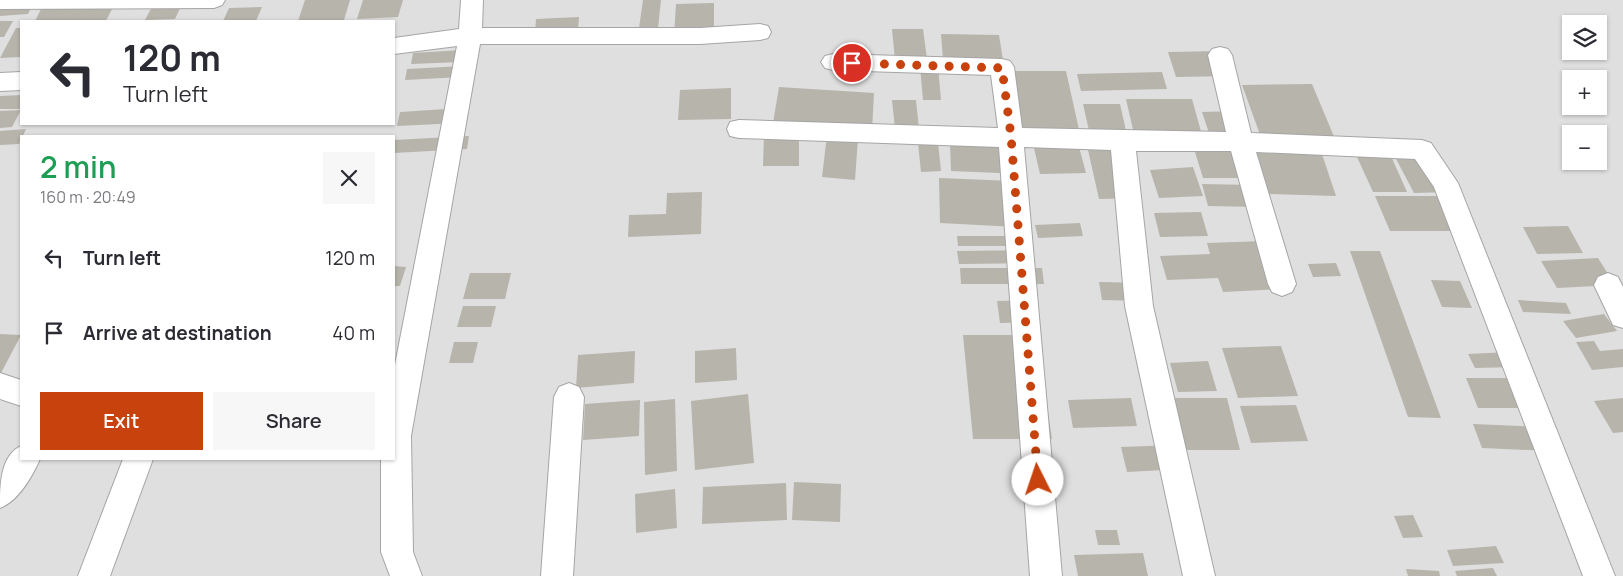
<!DOCTYPE html>
<meta charset="utf-8">
<style>
body{margin:0;font-family:Manrope,sans-serif;background:#f7f7f7;color:#2b2b33;height:100vh;display:flex;flex-direction:column;font-size:19px;white-space:nowrap}
*{box-sizing:border-box;margin:0}
p{font-size:16px;color:#7c7c81}
.icon{flex:none;width:28px;height:28px;fill:none;stroke:currentColor;stroke-width:2;stroke-linecap:round;stroke-linejoin:round}
.map{position:relative;flex:1;overflow:hidden}
.side{position:absolute;left:20px;top:135px;width:375px;height:325px;display:flex;flex-direction:column;background:#fff;border-radius:0px;box-shadow:0 1px 4px #0004}
.side>*{flex:none}
.hud{position:absolute;left:20px;top:20px;width:375px;height:105px;border-radius:0px;box-shadow:0 1px 4px #0004;background:#fff;color:#2b2b33;overflow:hidden}
.controls{position:absolute;left:1562px;top:15px;display:grid;gap:10px}
.controls a{display:grid;place-items:center;width:45px;height:45px;border-radius:0px;background:#fff;box-shadow:0 1px 4px #0004;font-size:25px}
.pin{position:absolute;display:grid;place-items:center;width:42px;height:42px;color:#fff;margin:-21px;border:2px solid #fff;border-radius:50%;box-shadow:0 1px 5px #0007}
.me{position:absolute;width:55px;margin:-28px;rotate:356deg;stroke-linejoin:round;filter:drop-shadow(0 0 4px #0008)}
.turn{display:flex;align-items:center;gap:18px;height:105px;padding:0 20px;font-size:22px}
.turn .icon{width:65px;height:65px;stroke-width:2.5}
.turn b{display:block;font-size:35px;line-height:42px}
.round{display:grid;place-items:center;flex:none;width:52px;height:52px;border-radius:0px;background:#f7f7f7}
.headline{display:flex;align-items:center;justify-content:space-between;height:85px;padding:0 20px}
h1{font-size:30px;font-weight:600;line-height:38px;color:#1e9e55}
.cta{display:flex;gap:10px;margin-top:auto;padding:10px 20px}
.cta a{flex:1;height:58px;border-radius:0px;background:#c7420c;color:#fff;font-size:20px;font-weight:600;line-height:58px;text-align:center}
.cta a+a{background:#f7f7f7;color:#2b2b33}
ul{padding:0;list-style:none}
li{display:flex;align-items:center;gap:15px;height:75px;padding:0 20px}
li div{flex:1}
li b{display:block;font-size:19px}
li em{font-style:normal}
.map>svg:first-child{display:block}
</style>
<div class="map">
<svg width="1623" height="576" viewBox="0 0 1623 576">
<rect width="100%" height="100%" fill="#f1f1e9"/>
<path fill="#dfdfdf" fill-rule="evenodd" d="M0 0H1623V576H0ZM21 21H394V124H21ZM1571 24H1599V51H1571ZM1571 79H1599V106H1571ZM1571 134H1599V161H1571ZM21 136H394V459H21Z"/>
<path fill="#b7b4ab" d="M35 0 28 14 0 16V1Z
M305 0H350L344 20 298 21Z
M363 0H403L398 17 357 19Z
M643 0H661L658 28H639Z
M115 3 106 21H35L42 7Z
M714 3V34L674 36 676 4Z
M182 4 175 19 145 20 153 5Z
M262 7 256 21H223L229 8Z
M579 17 578 31 535 33 536 19Z
M0 21H13L4 37H0Z
M16 28H21V57L0 58Z
M892 29H923L927 59 895 60Z
M941 34 999 35 1003 60H943Z
M463 50 461 62 411 64 413 53Z
M1223 51 1232 76 1176 77 1168 52Z
M463 66 461 77 405 80 407 69Z
M920 66H938L941 100H923Z
M1006 71H1066L1080 134 1017 135Z
M1162 72 1167 89 1081 91 1077 74Z
M1312 84 1335 139 1262 140 1242 85Z
M779 87 874 93 872 130 773 123Z
M731 88V119L678 120 680 90Z
M21 95V109H0V96Z
M1126 99H1192L1202 135 1134 134Z
M892 100H916L919 129H895Z
M1083 104H1120L1127 135H1090Z
M461 108 458 123 397 126 400 112Z
M21 110 12 127 0 128V111Z
M1237 111 1247 139H1211L1202 112Z
M26 129 19 144 0 145V131Z
M799 133V166H763L764 134Z
M827 135 858 138 855 180 822 177Z
M469 136 467 149 394 153V140Z
M938 142 941 171 921 172 918 143Z
M950 143 1021 146 1024 174 951 171Z
M1079 147 1086 173 1040 174 1034 148Z
M1129 149 1142 198 1099 199 1088 150Z
M1195 152H1244L1253 178H1203Z
M1257 153 1322 154 1336 196 1269 194Z
M1431 153 1451 192 1414 193 1394 155Z
M1391 156 1407 192H1373L1357 157Z
M1193 167 1203 196 1159 198 1150 170Z
M939 178 1013 181 1017 227 940 223Z
M1202 184 1253 185 1260 207 1208 206Z
M702 192 701 234 628 237 629 215 666 214 667 193Z
M1375 196H1448L1464 231H1390Z
M1201 212 1208 236 1160 237 1154 213Z
M1080 223 1083 236 1038 238 1035 225Z
M1568 226 1583 253 1537 254 1523 227Z
M957 236H1026L1028 246H958Z
M1265 241 1284 289 1223 292 1218 278 1167 280 1160 256 1210 254 1207 243Z
M1031 250 1033 263 959 264 957 251Z
M1350 251H1380L1441 418 1408 417Z
M1598 258 1615 285 1557 288 1541 261Z
M1336 263 1341 276 1313 277 1308 264Z
M394 266 406 267 400 286H394Z
M960 268H1042L1044 284H961Z
M470 273H511L505 299H463Z
M1431 280 1460 281 1472 308 1442 307Z
M1099 282 1145 283 1148 301 1102 300Z
M1035 300 1039 322 1000 323 997 301Z
M1518 300 1566 303 1571 314 1523 312Z
M463 306H496L491 327H457Z
M1604 314 1617 331 1576 338 1563 321Z
M0 334 21 335 0 375Z
M963 335H1036L1052 439H973Z
M1594 341 1600 351 1623 349V367L1592 370 1576 342Z
M454 342H478L473 363H449Z
M1281 346 1298 396 1238 398 1222 348Z
M736 348 737 380 695 383V351Z
M635 351 634 383 576 388 578 355Z
M1509 352 1516 367 1475 368 1468 354Z
M1208 361 1217 391 1178 392 1170 363Z
M1466 378H1520L1534 408H1478Z
M748 394 754 463 695 470 691 401Z
M1131 398 1137 426 1073 428 1068 400Z
M1171 398H1227L1240 450H1183Z
M1623 398V432L1613 433 1594 401Z
M675 399 677 471 645 475 644 402Z
M640 400 639 436 583 440 585 404Z
M1296 405 1308 441 1251 443 1240 406Z
M1473 424 1541 427 1551 451 1482 448Z
M1175 445 1182 469 1127 472 1121 447Z
M794 482 841 484 840 522 792 520Z
M786 483 787 520 702 524 703 487Z
M675 489 677 528 636 533 635 494Z
M1413 515 1423 537 1403 538 1394 516Z
M1095 530H1117L1120 545H1098Z
M1496 546 1504 563 1453 566 1447 550Z
M1143 553 1148 576H1078L1074 555Z
M1493 568 1497 576H1457L1455 571Z
M1406 569 1439 571 1440 576H1408Z"/>
<g fill="none" stroke-linecap="round" stroke-linejoin="round">
<defs>
<path id="street" d="M0 0H225L222 5 214 8 0 9Z
M461 0H483L482 28H700L760 24 768 26 771 32 768 38 760 40 700 44H480L411 436 413 552 422 576H390L381 552V459H394V370L457 46 394 54V38L459 29Z
M1220 47 1228 49 1232 55 1251 133 1422 140 1431 143 1458 183 1615 576H1583L1434 187 1415 159 1256 152 1296 284 1292 292 1282 296 1272 292 1268 284 1231 151H1136L1153 306 1215 576H1183L1125 306 1111 150 1024 147 1062 576H1030L999 147 739 138 730 136 727 129 730 122 739 120 998 128 991 75 833 70 825 68 821 62 825 56 833 54 1002 59 1010 61 1014 67 1022 128 1226 132 1208 55 1212 49Z
M21 72V90L0 91V73Z
M1608 273 1618 277 1623 287V328L1613 325 1594 285 1598 277Z
M0 373 21 380V406L0 399Z
M569 383 579 387 584 397 573 576H541L554 397 559 387Z
M21 446V459H40C32 477 18 501 0 508 0 485 0 456 21 446Z
M123 459H153L110 576H78Z"/>
</defs>
<use href="#street" stroke="#a5a5a5" stroke-width="2"/>
<use href="#street" fill="#fff" fill-rule="evenodd"/>
</g>
<g fill="none" stroke-linecap="round" stroke-linejoin="round">
<path stroke="#c7420c" stroke-width="9" stroke-dasharray="0 16.2" d="M852 63 1002 68 1011 136 1038 480"/>
</g>
</svg>
<div class="controls">
<a><svg class="icon" aria-label="layers" viewBox="0 0 24 24"><path d="M12 4l9 5-9 5-9-5zM3 14l9 5 9-5"/></svg></a>
<a>+</a>
<a>−</a>
</div>
<div class="pin" style="left:852px;top:63px;background:#d93025"><svg class="icon" aria-label="arrive" viewBox="0 0 24 24"><path d="M6 21V4h12l-3 4 3 4H6"/></svg></div>
<svg class="me" style="left:1038px;top:480px" viewBox="-20 -20 40 40"><circle r="19" fill="#fff"/><path d="M0-13L10 11 0 6-10 11z" fill="#c7420c"/></svg>
<div class="hud">
<div class="turn"><svg class="icon" aria-label="left" viewBox="0 0 24 24"><path d="M17 20v-9H6M10 6l-5 5 5 5"/></svg><div><b>120 m</b>Turn left</div></div>
</div>
<section class="side">
<div class="headline"><div><h1>2 min</h1><p>160 m · 20:49</p></div><a class="round"><svg class="icon" aria-label="close" viewBox="0 0 24 24"><path d="M6 6l12 12M18 6L6 18"/></svg></a></div>
<ul>
<li><svg class="icon" aria-label="left" viewBox="0 0 24 24"><path d="M17 20v-9H6M10 6l-5 5 5 5"/></svg><div><b>Turn left</b></div><em>120 m</em></li>
<li><svg class="icon" aria-label="arrive" viewBox="0 0 24 24"><path d="M6 21V4h12l-3 4 3 4H6"/></svg><div><b>Arrive at destination</b></div><em>40 m</em></li>
</ul>
<div class="cta"><a>Exit</a><a>Share</a></div>
</section>
</div>
